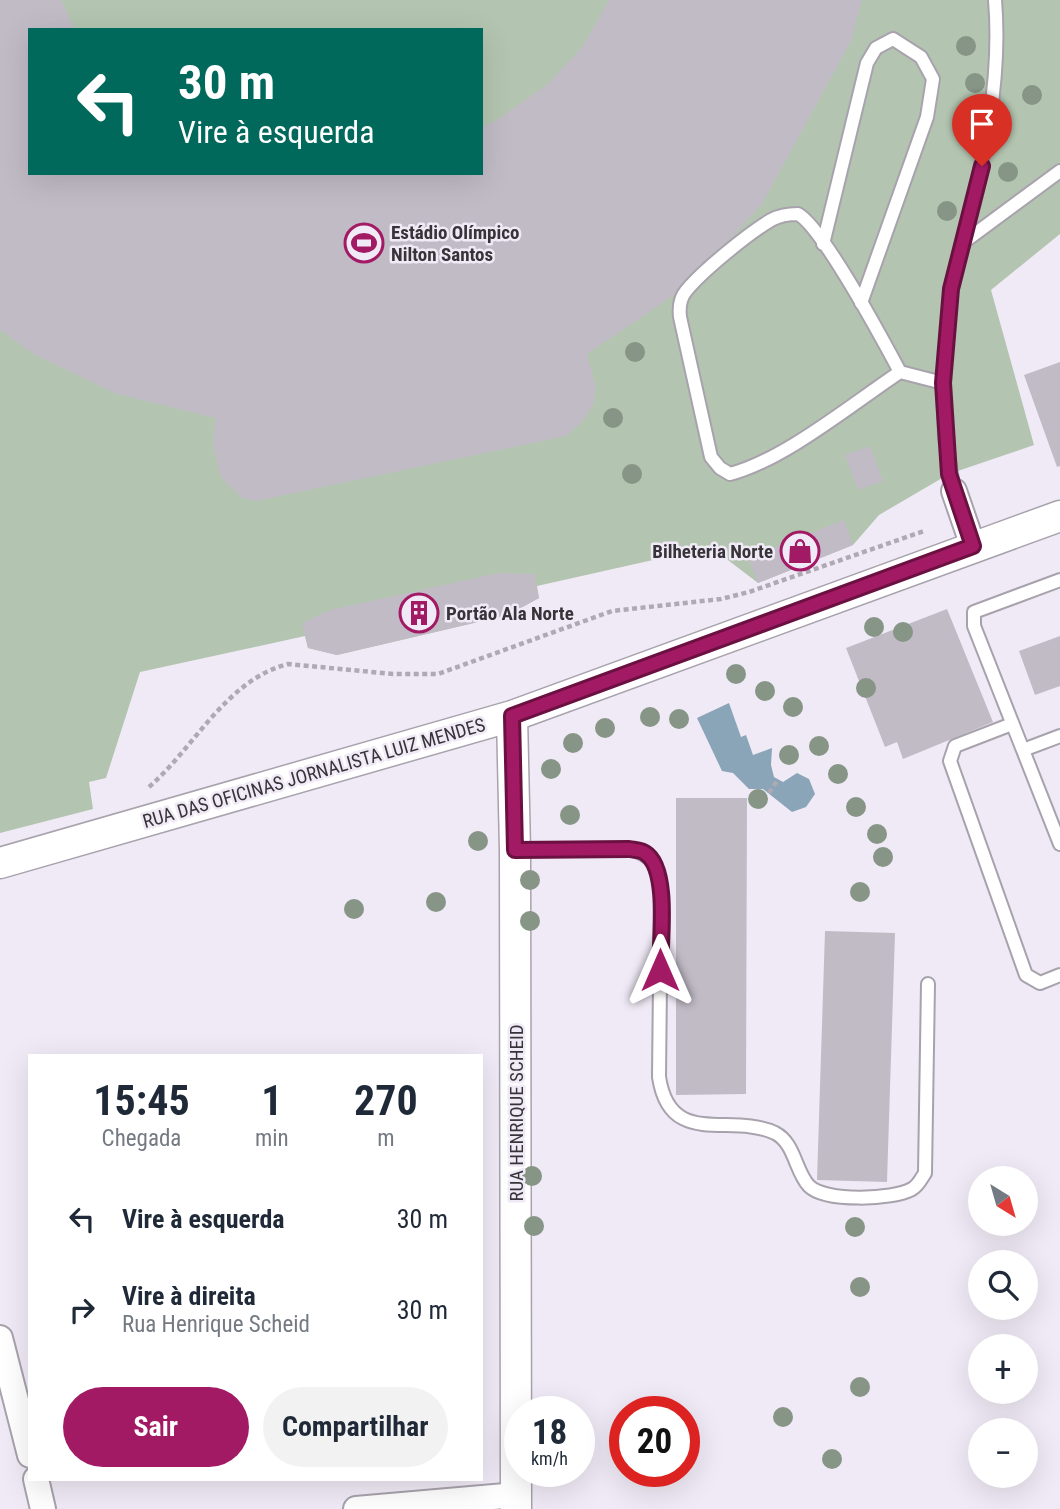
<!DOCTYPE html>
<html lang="pt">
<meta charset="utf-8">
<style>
body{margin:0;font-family:"Roboto Condensed",sans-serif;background:#f2f2f3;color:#1f2937;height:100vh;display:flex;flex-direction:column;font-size:26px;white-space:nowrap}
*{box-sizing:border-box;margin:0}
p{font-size:23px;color:#747a83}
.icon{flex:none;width:38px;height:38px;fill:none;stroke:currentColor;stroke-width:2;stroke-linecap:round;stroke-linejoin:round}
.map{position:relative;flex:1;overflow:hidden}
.sheet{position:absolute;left:28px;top:1054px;width:455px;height:427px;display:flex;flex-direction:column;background:#fff;border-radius:0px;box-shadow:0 7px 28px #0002}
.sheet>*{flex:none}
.guide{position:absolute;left:28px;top:28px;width:455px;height:147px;border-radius:0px;box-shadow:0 7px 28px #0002;background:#00695c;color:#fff;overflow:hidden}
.needle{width:46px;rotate:143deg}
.buttons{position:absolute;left:968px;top:1166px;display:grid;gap:14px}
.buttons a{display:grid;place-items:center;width:70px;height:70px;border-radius:50%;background:#fff;box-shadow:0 7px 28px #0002;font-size:35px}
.speed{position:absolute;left:504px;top:1396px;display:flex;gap:14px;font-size:35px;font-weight:700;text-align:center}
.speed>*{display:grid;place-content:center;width:91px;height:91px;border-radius:50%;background:#fff;box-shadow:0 7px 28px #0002;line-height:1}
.speed small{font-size:18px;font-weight:400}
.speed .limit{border:10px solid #d22;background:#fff;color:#111}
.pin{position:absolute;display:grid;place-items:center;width:60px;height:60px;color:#fff;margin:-72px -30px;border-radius:50% 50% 50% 0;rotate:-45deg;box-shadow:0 0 7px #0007}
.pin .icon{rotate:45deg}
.me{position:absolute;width:77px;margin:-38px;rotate:0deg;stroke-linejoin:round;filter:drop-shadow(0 0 5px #0008)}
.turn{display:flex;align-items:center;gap:24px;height:147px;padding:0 35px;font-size:32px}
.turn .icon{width:91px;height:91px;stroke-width:2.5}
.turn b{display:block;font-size:49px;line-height:60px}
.eta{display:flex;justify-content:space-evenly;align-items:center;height:119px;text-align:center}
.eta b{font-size:42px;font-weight:700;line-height:49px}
.action{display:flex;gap:14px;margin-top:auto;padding:14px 35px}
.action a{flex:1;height:80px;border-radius:42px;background:#a31a64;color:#fff;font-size:28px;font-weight:700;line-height:80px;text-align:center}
.action a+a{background:#f2f2f3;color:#1f2937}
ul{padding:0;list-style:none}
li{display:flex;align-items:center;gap:21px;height:91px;padding:0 35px}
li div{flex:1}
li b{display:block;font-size:26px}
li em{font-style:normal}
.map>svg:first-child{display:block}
</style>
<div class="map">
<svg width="1060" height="1509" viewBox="0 0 1060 1509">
<rect width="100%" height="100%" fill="#f0eaf6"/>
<path fill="#b3c5b0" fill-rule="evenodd" d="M0 0H1060V234L991 290 1034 445 949 474 879 515 853 545 758 583 711 547 537 586 539 598 508 615 337 655 308 648 305 636 140 672 106 778 89 782 93 809 0 833ZM30 30H481V173H30Z"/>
<path fill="#8aa4b8" d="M729 703 741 737 746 735 753 755 772 748 771 765 774 777 783 782 797 773 809 779 815 794 806 807 792 812 763 789H749L733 773 722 771 697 718Z"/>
<path fill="#c1bbc6" d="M0 0H61L75 30H30V173H481V128L497 120 548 84 583 46 609 0H862L851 41 762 204 733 236 687 277 674 295 587 354 596 388 593 405 582 422 566 436 256 501 242 498 221 477 213 446 216 418 117 394 34 354 0 330Z
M1060 362V466L1057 467 1024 375Z
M870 446 883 481 858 490 845 455Z
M844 520 853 545 758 583 748 558Z
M499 573 534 574 539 598 508 615 337 655 308 648 302 623 330 610Z
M947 609 993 722 903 759 897 742 885 747 846 648Z
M1060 636V686L1035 695 1019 651Z
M676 798H747L746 1094 676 1095Z
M825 931 895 933 887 1182 817 1180Z"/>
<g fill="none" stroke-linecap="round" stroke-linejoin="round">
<defs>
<path id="service" d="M964 242C983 162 1002 83 995 0
M823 244 867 63 876 48 893 39 921 57 933 79 927 117 861 303
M900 372C852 404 784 460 730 474L720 468 711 457 680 317C679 308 680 298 686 291 702 271 749 233 771 220 780 215 788 214 798 214 822 227 884 342 900 372L943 383
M954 491 945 439 943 383 951 289 964 242 1060 171
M1060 580 974 612V626L1060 844
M1012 724 955 746 950 761 1026 975 1040 983 1060 975
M1023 750 1060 736
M516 850 630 849C653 855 657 866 661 889L659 1077C670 1149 730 1112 775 1133 795 1143 795 1171 809 1186 825 1202 893 1200 912 1189 918 1186 921 1179 925 1173L928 984"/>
<path id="minor" d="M954 491 973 546
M0 1338 30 1455
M36 1479 43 1509
M356 1509 516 1495"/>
<path id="tertiary" d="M512 716 515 850 516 1509
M0 863 512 716 1060 516"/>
</defs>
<use href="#service" stroke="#a8a2ad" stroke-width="16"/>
<use href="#minor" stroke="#a8a2ad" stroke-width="28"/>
<use href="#tertiary" stroke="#a8a2ad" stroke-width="33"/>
<path stroke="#aea9b3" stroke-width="4.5" stroke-dasharray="5 3.5" stroke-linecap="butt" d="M149 787C195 747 226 680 288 664L393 674H438L612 611 721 599 749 592 924 531
M769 793 778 779"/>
<use href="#service" stroke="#fff" stroke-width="12"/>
<use href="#minor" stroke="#fff" stroke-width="24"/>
<use href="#tertiary" stroke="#fff" stroke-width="30"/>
</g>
<g fill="#869586">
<circle cx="966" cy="46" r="10"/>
<circle cx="975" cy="83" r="10"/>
<circle cx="1032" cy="95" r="10"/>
<circle cx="1008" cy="172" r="10"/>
<circle cx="947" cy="211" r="10"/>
<circle cx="635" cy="352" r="10"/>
<circle cx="613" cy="418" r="10"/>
<circle cx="632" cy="474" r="10"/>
<circle cx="874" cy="627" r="10"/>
<circle cx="903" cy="632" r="10"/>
<circle cx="736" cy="674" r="10"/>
<circle cx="866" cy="688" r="10"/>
<circle cx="765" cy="691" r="10"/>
<circle cx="793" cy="707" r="10"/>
<circle cx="650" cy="717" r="10"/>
<circle cx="679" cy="719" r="10"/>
<circle cx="605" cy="728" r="10"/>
<circle cx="573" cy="743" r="10"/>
<circle cx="819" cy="746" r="10"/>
<circle cx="789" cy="755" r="10"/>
<circle cx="551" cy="769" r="10"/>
<circle cx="838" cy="774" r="10"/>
<circle cx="758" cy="799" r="10"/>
<circle cx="856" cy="807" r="10"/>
<circle cx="570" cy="815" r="10"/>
<circle cx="877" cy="834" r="10"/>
<circle cx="478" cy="841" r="10"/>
<circle cx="883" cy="857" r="10"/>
<circle cx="530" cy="880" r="10"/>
<circle cx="860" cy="892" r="10"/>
<circle cx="436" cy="902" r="10"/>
<circle cx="354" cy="909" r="10"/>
<circle cx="530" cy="921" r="10"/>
<circle cx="532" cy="1176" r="10"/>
<circle cx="534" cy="1226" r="10"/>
<circle cx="855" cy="1227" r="10"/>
<circle cx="860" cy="1287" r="10"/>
<circle cx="860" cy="1387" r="10"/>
<circle cx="783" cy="1417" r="10"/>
<circle cx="832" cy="1459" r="10"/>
</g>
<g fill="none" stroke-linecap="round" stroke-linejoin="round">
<defs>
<path id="route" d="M660 970C660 944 670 868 645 853 642 850 634 850 629 849L515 850 512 716 973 546 949 474 943 383 951 289 982 166"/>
</defs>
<use href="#route" stroke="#6a1141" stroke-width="18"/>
<use href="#route" stroke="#a31a64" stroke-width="12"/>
</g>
<defs>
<symbol id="stadium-ring" viewBox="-11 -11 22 22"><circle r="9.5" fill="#f0eaf6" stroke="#a31a64" stroke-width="1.5"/><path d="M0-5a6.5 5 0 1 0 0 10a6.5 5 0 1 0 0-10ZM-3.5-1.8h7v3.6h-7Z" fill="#a31a64"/></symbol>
<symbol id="shop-ring" viewBox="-11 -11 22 22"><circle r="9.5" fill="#f0eaf6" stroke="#a31a64" stroke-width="1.5"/><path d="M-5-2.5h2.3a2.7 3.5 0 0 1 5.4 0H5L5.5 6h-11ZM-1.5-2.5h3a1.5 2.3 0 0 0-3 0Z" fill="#a31a64"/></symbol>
<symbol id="building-ring" viewBox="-11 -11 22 22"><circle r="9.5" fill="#f0eaf6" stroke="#a31a64" stroke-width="1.5"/><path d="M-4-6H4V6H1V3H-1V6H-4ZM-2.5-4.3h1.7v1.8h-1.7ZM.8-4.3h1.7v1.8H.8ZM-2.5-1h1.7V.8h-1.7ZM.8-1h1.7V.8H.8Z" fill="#a31a64"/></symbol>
</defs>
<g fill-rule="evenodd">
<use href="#stadium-ring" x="342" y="221" width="44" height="44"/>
<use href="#shop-ring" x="778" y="529" width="44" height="44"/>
<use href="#building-ring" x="397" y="591" width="44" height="44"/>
</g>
<g text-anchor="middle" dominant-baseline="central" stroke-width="5" stroke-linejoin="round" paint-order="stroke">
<g font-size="19" font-weight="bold" fill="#373439" stroke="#f0eaf6" text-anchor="start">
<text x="391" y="232">Estádio Olímpico<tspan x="391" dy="22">Nilton Santos</tspan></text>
<text x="773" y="551" text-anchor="end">Bilheteria Norte</text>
<text x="446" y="613">Portão Ala Norte</text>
</g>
<g font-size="19" fill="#373439" stroke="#f0eaf6">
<text transform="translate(314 773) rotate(-16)">RUA DAS OFICINAS JORNALISTA LUIZ MENDES</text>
<text transform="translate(516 1113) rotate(-90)">RUA HENRIQUE SCHEID</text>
</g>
</g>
</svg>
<div class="buttons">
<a><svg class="needle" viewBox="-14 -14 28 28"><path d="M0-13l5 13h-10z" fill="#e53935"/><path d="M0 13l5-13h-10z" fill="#747a83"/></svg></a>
<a><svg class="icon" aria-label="search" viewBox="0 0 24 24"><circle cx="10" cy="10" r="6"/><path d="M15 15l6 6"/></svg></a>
<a>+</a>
<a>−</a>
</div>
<div class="speed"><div>18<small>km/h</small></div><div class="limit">20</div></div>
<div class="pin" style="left:982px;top:166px;background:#d93025"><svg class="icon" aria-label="arrive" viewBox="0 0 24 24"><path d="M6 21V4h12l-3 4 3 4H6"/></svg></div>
<svg class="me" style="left:660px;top:970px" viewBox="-20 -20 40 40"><path d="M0-17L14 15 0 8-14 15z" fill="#a31a64" stroke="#fff" stroke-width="4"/></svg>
<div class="guide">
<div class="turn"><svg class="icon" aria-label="left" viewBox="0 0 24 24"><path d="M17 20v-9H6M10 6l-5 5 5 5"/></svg><div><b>30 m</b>Vire à esquerda</div></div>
</div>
<section class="sheet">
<div class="eta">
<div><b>15:45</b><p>Chegada</p></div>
<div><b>1</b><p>min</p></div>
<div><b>270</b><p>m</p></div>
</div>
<ul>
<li><svg class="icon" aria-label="left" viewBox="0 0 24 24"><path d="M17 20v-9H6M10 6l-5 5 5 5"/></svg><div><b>Vire à esquerda</b></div><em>30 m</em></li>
<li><svg class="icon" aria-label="right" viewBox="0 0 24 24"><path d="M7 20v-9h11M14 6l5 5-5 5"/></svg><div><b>Vire à direita</b><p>Rua Henrique Scheid</p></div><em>30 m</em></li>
</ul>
<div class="action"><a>Sair</a><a>Compartilhar</a></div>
</section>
</div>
